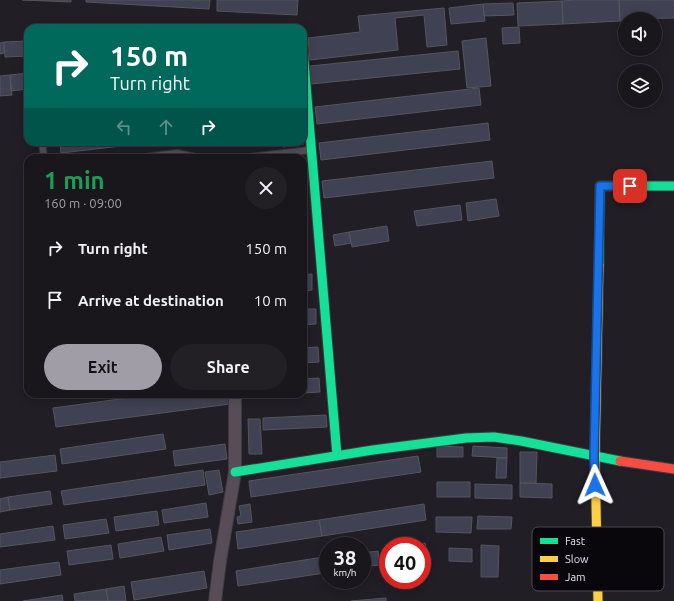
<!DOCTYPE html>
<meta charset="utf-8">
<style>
body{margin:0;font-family:Ubuntu,sans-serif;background:#221f25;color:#f1f3f6;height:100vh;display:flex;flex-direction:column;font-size:15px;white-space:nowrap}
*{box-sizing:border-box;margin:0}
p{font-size:13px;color:#9f9fa3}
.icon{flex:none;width:22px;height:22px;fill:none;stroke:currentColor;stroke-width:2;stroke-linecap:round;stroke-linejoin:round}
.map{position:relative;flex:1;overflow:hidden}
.panel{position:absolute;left:24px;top:154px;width:283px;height:244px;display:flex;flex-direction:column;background:#19161c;border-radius:12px;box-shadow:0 2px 10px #0003,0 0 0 1px #37353b}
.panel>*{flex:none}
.guide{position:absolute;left:24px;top:24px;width:283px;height:122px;border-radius:12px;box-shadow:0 2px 10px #0003,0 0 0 1px #37353b;background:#00695c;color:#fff;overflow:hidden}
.tools{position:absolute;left:618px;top:12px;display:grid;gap:8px}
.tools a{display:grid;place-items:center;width:44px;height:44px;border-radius:50%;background:#19161c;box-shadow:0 2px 10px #0003,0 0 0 1px #37353b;font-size:20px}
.speed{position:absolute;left:319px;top:537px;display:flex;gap:8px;font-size:20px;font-weight:700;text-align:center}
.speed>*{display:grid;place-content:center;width:52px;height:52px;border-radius:50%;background:#19161c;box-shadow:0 2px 10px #0003,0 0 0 1px #37353b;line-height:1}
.speed small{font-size:10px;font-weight:400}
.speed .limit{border:6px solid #d22;background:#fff;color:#111}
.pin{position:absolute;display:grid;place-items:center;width:34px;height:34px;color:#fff;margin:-17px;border-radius:8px;box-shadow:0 2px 6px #0006}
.me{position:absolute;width:44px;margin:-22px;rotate:359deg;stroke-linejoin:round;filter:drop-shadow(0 0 3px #0008)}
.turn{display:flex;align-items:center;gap:14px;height:84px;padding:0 20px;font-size:18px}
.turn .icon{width:52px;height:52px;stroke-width:2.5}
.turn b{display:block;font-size:28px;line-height:34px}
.lanes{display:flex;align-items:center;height:38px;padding:0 20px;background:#0003;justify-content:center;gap:20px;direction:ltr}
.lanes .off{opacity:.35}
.round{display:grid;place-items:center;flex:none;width:42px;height:42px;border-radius:21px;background:#221f25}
.overview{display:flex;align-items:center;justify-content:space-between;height:68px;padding:0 20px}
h1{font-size:24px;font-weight:600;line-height:30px;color:#1e9e55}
.action{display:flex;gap:8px;margin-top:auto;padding:8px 20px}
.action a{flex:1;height:46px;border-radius:24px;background:#a19da7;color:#111;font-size:16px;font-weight:600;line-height:46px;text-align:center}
.action a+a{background:#221f25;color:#f1f3f6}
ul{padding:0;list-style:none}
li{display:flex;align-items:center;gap:12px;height:52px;padding:0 20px}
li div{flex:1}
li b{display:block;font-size:15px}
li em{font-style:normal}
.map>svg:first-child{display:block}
</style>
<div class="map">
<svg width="674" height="601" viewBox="0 0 674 601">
<rect width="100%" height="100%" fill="#211e26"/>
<path fill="#404153" stroke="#55555c" d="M22 0H71V2Z
M86 0H210L209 9 86 2Z
M217 0H298L297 15 217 11Z
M575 0H619L620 21 563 24 562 1Z
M619 0H674V18L625 19V21H620Z
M562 1 563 24 518 26 517 3Z
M513 3 514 15 484 16 483 4Z
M483 4 485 21 451 24 449 8Z
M444 8 447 45 427 47 424 15 395 18 398 50 310 60 308 38 360 32 358 16Z
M519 27 520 43 503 44 502 28Z
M486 38 491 86 467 88 462 41Z
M28 41V56L5 57 4 42Z
M4 42V53L0 54V43Z
M458 51 460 69 311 84 310 66Z
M28 73V89L11 91 10 75Z
M10 75 12 95 0 96V76Z
M479 88 481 105 317 124 315 107Z
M488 123 490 140 321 160 319 143Z
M60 142H156L61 153Z
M282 142H303L304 144 283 147Z
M492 161 494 178 324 198 322 181Z
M496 199 499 216 468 221 466 203Z
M460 205 462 220 417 226 414 211Z
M387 226 389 241 352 247 349 232Z
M349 232 351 243 335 246 333 235Z
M312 274V290L303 291V275Z
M303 309H316V324L303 325Z
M318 347 319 362 303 363V348Z
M319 378 320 392 303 393V379Z
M157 394H228L230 404 56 427 53 408Z
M326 415 327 427 263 430V418Z
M248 419H260L262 454H249Z
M163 434 166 449 62 464 60 449Z
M225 444 227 459 175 466 173 451Z
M437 446 463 447V457H437Z
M473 446 507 448V458L472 456Z
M520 452H537L536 483H520Z
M55 455 57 471 0 478V462Z
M418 456 421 472 251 497 249 481Z
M497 458H507L506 478H496Z
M203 470 205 485 64 505 61 491Z
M219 470 223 492 209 495 205 472Z
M437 482H470V497H437Z
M520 483 552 484V498L520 497Z
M475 484 512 485V499L475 498Z
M50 491 52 504 10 510 8 497Z
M8 497 10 510 0 512V499Z
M206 503 208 517 164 523 162 510Z
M250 504 252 522 238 524 237 517 241 516 239 506Z
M424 504 426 520 322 536 319 520Z
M157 511 159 525 116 531 114 517Z
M478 516 512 517 511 529H477Z
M436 517H472L471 533 436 532Z
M106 519 109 533 65 539 63 525Z
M319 520 322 536 238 549 236 532Z
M53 526 55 540 0 547V534Z
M210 529 212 543 169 550 167 535Z
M161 537 164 551 120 558 118 544Z
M425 543 428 557 422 558V546H407Z
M111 545 113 559 69 565 67 551Z
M481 545 499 546 498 577H481Z
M449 548 472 549V562L449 561Z
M388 549V564H387L384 550Z
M378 551 380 565 362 567V553Z
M323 557 325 573 238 586 236 571Z
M59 562 61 575 0 584V570Z
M204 571 207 588 134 600 131 582Z
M124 586 126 601H108L106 589Z
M106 589 108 601H75L74 594Z
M62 595 63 601H23Z
M386 598V601H351Z"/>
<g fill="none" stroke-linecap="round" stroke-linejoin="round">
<defs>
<path id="lane" d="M42 142 44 158
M138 158 177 153 200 158
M242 158 310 150"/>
<path id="street" d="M215 601 220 561 235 472V394"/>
<path id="fast" d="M303 49 337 456
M599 265 600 186H674
M235 472 373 450 466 438 494 437 521 441 620 461"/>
<path id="slow" d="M598 601 595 456 599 265"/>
<path id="jam" d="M620 461 674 469"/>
</defs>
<use href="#lane" stroke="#3d3a41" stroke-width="8"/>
<use href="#street" stroke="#3d3a41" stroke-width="14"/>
<use href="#fast" stroke="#3d3a41" stroke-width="11"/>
<use href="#slow" stroke="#3d3a41" stroke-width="11"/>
<use href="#jam" stroke="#3d3a41" stroke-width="11"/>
<use href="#lane" stroke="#574d56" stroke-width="6"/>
<use href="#street" stroke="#574d56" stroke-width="12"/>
<use href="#fast" stroke="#16e098" stroke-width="9"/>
<use href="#slow" stroke="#ffcf43" stroke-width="9"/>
<use href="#jam" stroke="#f24e42" stroke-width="9"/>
</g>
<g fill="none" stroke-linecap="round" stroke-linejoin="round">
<defs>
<path id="route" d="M595 485 594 456 600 186H630"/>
</defs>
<use href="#route" stroke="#114b97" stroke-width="10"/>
<use href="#route" stroke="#1a73e8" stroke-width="7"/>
</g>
<rect x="532" y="527" width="132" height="64" rx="6" fill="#09070c" stroke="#4b494f" stroke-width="1"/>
<rect x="540" y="538" width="18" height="6" fill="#16e098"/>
<rect x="540" y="556" width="18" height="6" fill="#ffcf43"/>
<rect x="540" y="574" width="18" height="6" fill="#f24e42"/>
<g font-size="11" fill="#e6e2ec">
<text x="565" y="545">Fast</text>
<text x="565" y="563">Slow</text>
<text x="565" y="581">Jam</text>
</g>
</svg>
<div class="tools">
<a><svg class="icon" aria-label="sound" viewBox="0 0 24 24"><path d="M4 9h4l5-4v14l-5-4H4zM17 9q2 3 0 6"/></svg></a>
<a><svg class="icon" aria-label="layers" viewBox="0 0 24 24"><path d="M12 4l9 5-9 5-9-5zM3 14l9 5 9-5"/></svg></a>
</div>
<div class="speed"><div>38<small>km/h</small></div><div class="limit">40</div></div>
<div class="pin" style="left:630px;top:186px;background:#d93025"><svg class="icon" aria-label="arrive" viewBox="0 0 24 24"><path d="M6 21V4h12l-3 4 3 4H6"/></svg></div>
<svg class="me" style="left:595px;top:485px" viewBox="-20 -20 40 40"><path d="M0-17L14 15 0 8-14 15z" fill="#1a73e8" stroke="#fff" stroke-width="4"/></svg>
<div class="guide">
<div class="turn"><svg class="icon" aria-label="right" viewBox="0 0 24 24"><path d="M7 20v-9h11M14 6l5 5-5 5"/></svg><div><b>150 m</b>Turn right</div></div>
<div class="lanes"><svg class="icon off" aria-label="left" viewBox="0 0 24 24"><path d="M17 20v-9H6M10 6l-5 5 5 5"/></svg><svg class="icon off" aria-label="ahead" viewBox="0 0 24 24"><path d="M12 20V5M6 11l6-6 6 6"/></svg><svg class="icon" aria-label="right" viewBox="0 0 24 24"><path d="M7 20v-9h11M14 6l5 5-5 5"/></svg></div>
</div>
<section class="panel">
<div class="overview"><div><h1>1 min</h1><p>160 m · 09:00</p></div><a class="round"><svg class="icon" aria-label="close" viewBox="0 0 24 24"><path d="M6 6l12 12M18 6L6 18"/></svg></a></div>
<ul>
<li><svg class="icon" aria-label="right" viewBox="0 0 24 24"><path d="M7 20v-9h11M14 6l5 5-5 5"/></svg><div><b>Turn right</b></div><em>150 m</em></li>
<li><svg class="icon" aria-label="arrive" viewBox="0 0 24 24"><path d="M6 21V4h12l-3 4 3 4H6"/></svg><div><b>Arrive at destination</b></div><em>10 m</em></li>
</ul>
<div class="action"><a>Exit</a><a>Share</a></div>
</section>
</div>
